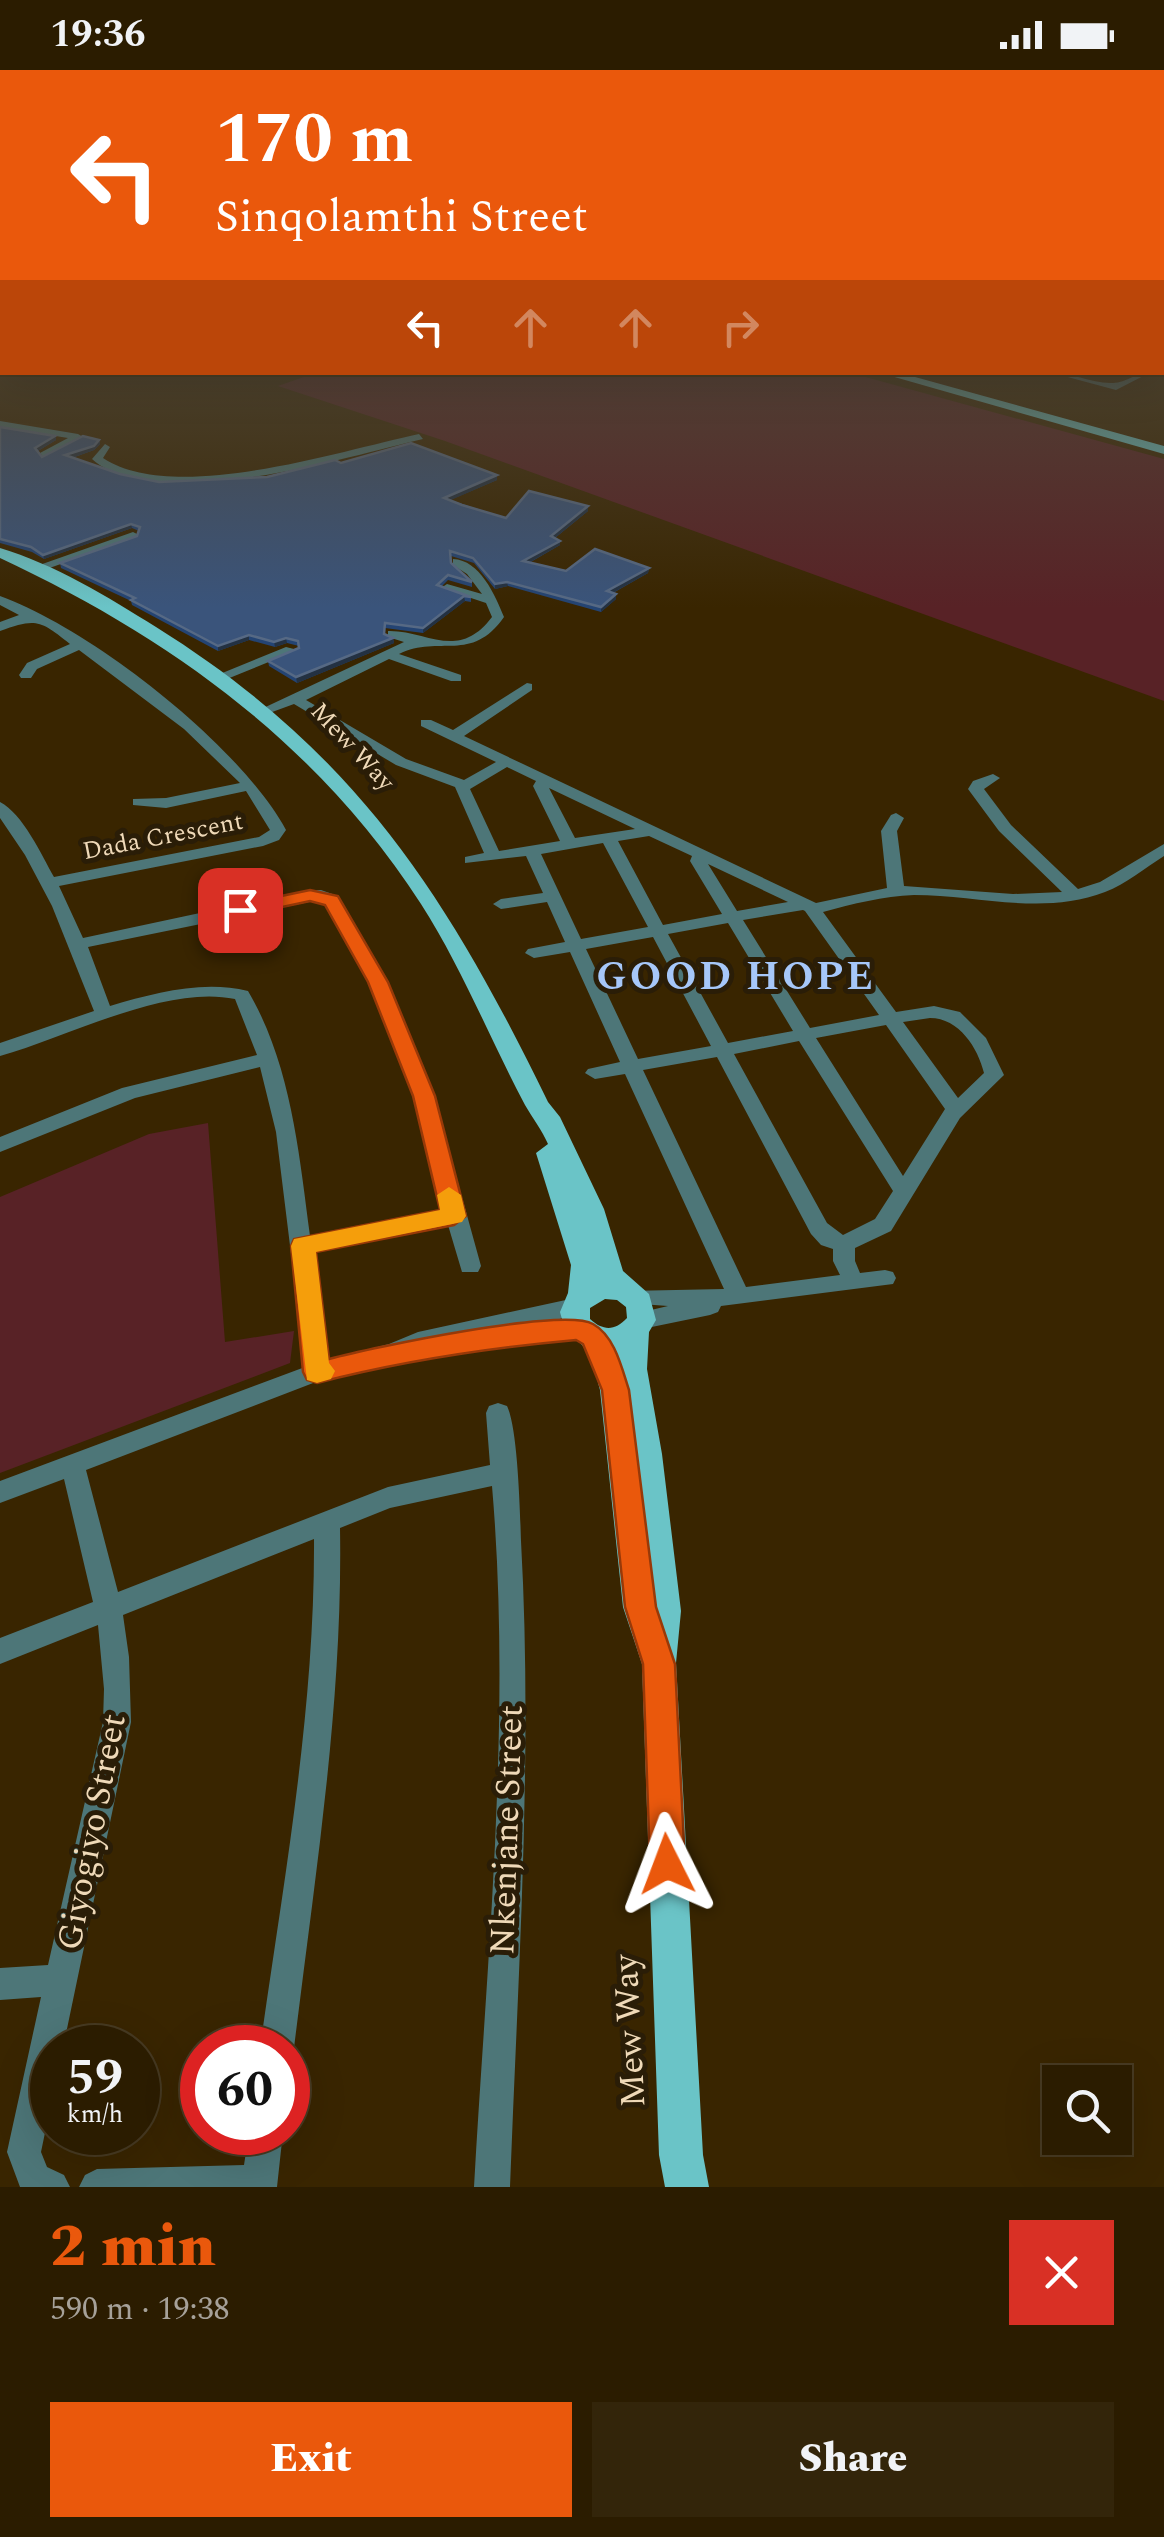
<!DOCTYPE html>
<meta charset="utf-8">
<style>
body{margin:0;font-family:Spectral,serif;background:#33250a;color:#f1f3f6;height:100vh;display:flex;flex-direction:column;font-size:38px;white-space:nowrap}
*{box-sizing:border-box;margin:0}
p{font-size:32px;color:#a6a199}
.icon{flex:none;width:55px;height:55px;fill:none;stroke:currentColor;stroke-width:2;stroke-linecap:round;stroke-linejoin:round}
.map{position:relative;height:2117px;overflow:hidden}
.sheet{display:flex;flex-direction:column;background:#2b1c00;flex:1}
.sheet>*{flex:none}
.guide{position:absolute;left:0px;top:0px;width:1165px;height:305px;box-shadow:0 10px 40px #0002,0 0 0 2px #473a22;background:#ea580c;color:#fff;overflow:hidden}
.controls{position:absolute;left:1042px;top:1995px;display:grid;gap:20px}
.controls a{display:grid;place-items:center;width:90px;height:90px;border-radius:0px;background:#2b1c00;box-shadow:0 10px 40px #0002,0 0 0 2px #473a22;font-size:50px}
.speed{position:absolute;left:30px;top:1955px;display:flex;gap:20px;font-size:50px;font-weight:700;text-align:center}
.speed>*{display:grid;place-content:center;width:130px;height:130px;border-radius:50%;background:#2b1c00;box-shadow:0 10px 40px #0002,0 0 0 2px #473a22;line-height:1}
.speed small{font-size:25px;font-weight:400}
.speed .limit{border:15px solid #d22;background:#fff;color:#111}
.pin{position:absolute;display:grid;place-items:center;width:85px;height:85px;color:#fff;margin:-42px;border-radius:20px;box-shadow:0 5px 15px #0006}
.me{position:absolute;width:110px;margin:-55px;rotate:357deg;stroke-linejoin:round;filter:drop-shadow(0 0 8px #0008)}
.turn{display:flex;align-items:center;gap:35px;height:210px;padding:0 50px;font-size:45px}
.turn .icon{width:130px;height:130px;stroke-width:2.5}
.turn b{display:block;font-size:70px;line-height:85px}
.lanes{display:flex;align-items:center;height:95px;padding:0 50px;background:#0003;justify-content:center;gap:50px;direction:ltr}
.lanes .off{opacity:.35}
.round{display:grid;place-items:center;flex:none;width:105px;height:105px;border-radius:0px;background:#33250a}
.summary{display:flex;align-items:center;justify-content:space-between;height:170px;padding:0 50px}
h1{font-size:60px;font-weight:800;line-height:75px;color:#ea580c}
.button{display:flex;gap:20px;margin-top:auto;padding:20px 50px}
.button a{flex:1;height:115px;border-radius:0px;background:#ea580c;color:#fff;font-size:40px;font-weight:800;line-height:115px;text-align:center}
.button a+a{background:#33250a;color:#f1f3f6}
.status{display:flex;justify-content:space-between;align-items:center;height:70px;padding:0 50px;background:#2b1c00;direction:ltr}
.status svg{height:28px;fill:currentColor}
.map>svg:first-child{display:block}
</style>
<div class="status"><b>19:36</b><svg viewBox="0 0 49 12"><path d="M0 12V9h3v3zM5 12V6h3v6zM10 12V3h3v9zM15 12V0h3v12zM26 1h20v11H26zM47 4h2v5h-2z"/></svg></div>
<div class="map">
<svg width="1164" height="2117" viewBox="0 0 1164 2117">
<rect width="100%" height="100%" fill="#392500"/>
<path fill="#582226" d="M318 302 851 303 1164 389V631L445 371 278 316Z
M208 1053 225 1272 294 1261 290 1293 0 1403V1127L149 1064Z"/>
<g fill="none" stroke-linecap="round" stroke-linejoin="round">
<path fill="#4d7678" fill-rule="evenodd" d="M1162 245H1164V251L1162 250Z
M1162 263H1164V269H1162Z
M1162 292H1164V298H1162Z
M1049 302C1071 302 1092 314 1113 313 1126 313 1137 302 1151 302L1116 320Z
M0 351 78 364 83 367 44 388 40 383 68 368 0 357Z
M419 364 423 369C345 387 156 446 92 389L105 374 110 377 103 388C174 435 339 381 419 364Z
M133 462 139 465 137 467 41 501 31 498Z
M453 489C480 490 495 525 504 547 471 594 440 564 399 584L461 605V611H451L389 589 306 630 406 689 464 710 496 692 421 656V650H431L453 660 527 613 532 614V620L464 666 816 833 887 818 881 761 891 745 896 743 904 748 897 761 904 816 1013 824 1062 822 999 761 968 719 973 711 993 704 1000 708 984 719 1011 755 1078 819 1100 812 1164 774V786C1145 798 1126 814 1105 822 1042 846 978 825 914 825 883 826 853 834 823 842L896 942 934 936 960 942 986 968 1004 1005 960 1048 891 1161 855 1178V1191L860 1203 885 1200 893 1202 896 1208 893 1214 721 1236 718 1242 710 1245 642 1259 634 1256 631 1250 634 1244 668 1236 627 1233 624 1227 627 1221 724 1219 625 1004 595 1009 585 1003 588 999 620 992 570 882 534 888 525 883 528 879 565 872 547 832 501 839 493 834 501 829 543 823 526 786 465 793V787L484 783 455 717 396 695 294 634 264 645 257 641 404 572 388 567V561C427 560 458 592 492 547L486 533 441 518 447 514 482 524 467 504 453 495ZM507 697 536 711 533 716 560 771 499 781 470 719ZM549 718 635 759 575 768ZM649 766 692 786 690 791 722 844 663 855 618 771ZM603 773 648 857 581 869 541 784ZM708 794 788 832 737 841ZM803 840 805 841 879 945 810 958 743 850ZM728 853 793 961 728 973 668 864ZM653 867 711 976 638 989 586 879ZM930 948C959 948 978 978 984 1003L958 1028 903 952ZM886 955 945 1039 903 1106 816 968ZM799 971 893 1121 875 1149 843 1165 827 1153 734 984ZM717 987 811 1164 821 1175 833 1179V1191L840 1205 746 1217 643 1000Z
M0 526C91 559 239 674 286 760L279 770 263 776 59 816 83 868 303 821 321 820 338 826 387 912 434 1026 481 1196 478 1202H462L448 1155 312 1181 327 1290 389 1274 418 1262 575 1228 583 1231 586 1237 583 1243 548 1252 588 1253 591 1259 588 1265 446 1286 438 1283 435 1276 394 1291 321 1310 86 1400 118 1522 388 1417 490 1395 486 1343 489 1336 498 1333 507 1336C518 1359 520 1442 521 1471 533 1686 518 1902 510 2117H474C487 1885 512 1649 492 1416L390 1438 340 1458C343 1633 315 1805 294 1978L288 1990V1978H260C284 1808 315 1640 314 1469L123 1545 129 1587 131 1652 63 1978H52V2029L41 2082 47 2097 64 2105 70 2117H20L7 2082 41 1927 0 1930V1898L48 1895 103 1652 104 1619 98 1555 0 1594V1568L93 1532 64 1409 0 1433V1411L305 1297 276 1062 260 997 135 1028 0 1082V1067L122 1018 257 985 235 929C166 914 66 968 0 986V973L94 941 52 836 25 785 0 748V732C23 744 41 784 54 807L259 767 270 760 246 721 166 738 133 735V729L166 728 240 713 184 659 79 580 37 599 31 608H21L19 605 27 593 70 574C40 550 36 548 0 561V552L19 545 0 535ZM319 830 325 833 369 912 414 1026 444 1140 310 1166C299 1083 291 994 248 921 202 910 155 923 110 936L88 877Z
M286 577 298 580 227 609 215 606Z
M249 2062H283L277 2117H79L85 2105 97 2099 244 2095Z"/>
<path fill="#4d7678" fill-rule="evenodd" d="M0 277H2V283H0Z"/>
<path fill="#6ac4c7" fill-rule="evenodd" d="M877 302H897L1164 376V384Z
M0 478C54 494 108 527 156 557 356 682 447 825 548 1032L560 1047 604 1139 623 1201 649 1224 656 1250 649 1262 647 1299 662 1384 681 1541 676 1593 703 2085 709 2117H665L659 2085 642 1594 623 1537 600 1320C596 1305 592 1287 582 1275 571 1263 564 1259 560 1242L568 1223 571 1195 536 1083 548 1074C542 1060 533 1049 525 1035 490 969 462 898 421 834 318 674 169 567 0 488ZM605 1229 617 1230 626 1237 627 1248C615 1261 603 1261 590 1249V1238Z"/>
</g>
<path fill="#244473" d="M0 357 55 366 56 370 38 381 42 387 99 370 100 374 94 380 72 388 120 404 159 412 267 407 341 393 497 410 450 430 506 448 588 441 555 468 560 471V475L529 493 566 501 649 498 648 503 613 523 616 529 601 542 508 516 495 519 474 493 451 486V493L472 512V517L448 510 442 516 471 527V532L465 531 423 563 385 558V564L393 568 394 573 297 613 269 596 268 591 299 578V576L287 573 275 577 249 570 218 581 132 535 131 531 61 498 60 493 137 466 139 461 132 458 44 489 32 482 0 473Z"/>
<path fill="#233142" d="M55 366 56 370 36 382 35 378Z
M99 370 100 374 94 380 66 390 65 385Z
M497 405V410L444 433V428Z
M588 436V441L551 471V466Z
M131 454 132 458 44 489 43 485Z
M560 471V475L523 496V491Z
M649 498 648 503 607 526V521Z
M507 512 508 516 495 519V514Z
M616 524V529L601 542V537Z
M464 526 465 531 423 563V558Z
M249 565V570L218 581V576Z
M286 568 287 573 275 577 274 572Z
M393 568 394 573 297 613 296 607Z"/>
<path fill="#3a547b" stroke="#566984" stroke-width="2.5" d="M0 241H2V256L0 257Z
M0 357 55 366 35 378 42 387 83 366 99 370 94 376 65 385 120 404 159 412 267 407 335 390 341 393 411 373 497 405 444 428 462 435 506 448 529 421 588 436 551 466 560 471 523 491 566 501 595 479 649 498 607 521 616 524 601 537 507 512 495 514 473 488 450 481 451 493 472 512 448 505 437 515 471 527 464 526 423 558 385 553 384 564 393 568 296 607 268 591 299 578 298 571 286 568 274 572 249 565 218 576 131 530 135 528 60 493 137 466 140 457 131 454 43 485 31 477 0 469Z"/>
<linearGradient id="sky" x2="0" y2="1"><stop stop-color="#1f1400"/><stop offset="0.45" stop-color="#4e4637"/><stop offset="1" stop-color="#4e4637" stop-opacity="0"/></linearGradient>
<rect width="1164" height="538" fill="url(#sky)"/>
<path fill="#ea580c" stroke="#983908" stroke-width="2.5" d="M310 820 338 826 388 912 435 1026 466 1146 454 1155 316 1182 329 1289C370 1278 563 1237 593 1254 615 1266 622 1299 629 1320L656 1537 675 1594 685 1794 680 1806 667 1811 655 1806 650 1794 643 1594 625 1537 602 1320 583 1274 576 1270C488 1278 402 1291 317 1313L307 1310 303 1302 291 1176 294 1169 440 1140 413 1026 368 912 325 835 310 831 240 846 230 840 233 836Z"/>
<path fill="#f59e0b" d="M449 1117 461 1125 466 1146 462 1152 316 1182 329 1293 335 1301 331 1309 317 1313 307 1310 291 1176 294 1169 440 1140 437 1125Z"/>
<g text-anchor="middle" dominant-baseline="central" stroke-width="10" stroke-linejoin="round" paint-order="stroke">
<g font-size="25" fill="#efd9b8" stroke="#2a1d07">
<text transform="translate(352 677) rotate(47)">Mew Way</text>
<text transform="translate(163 767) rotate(-11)">Dada Crescent</text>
</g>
<g font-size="35" fill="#efd9b8" stroke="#2a1d07">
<text transform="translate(507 1760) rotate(-88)">Nkenjane Street</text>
<text transform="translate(92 1762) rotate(-79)">Giyogiyo Street</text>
<text transform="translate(630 1961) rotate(-93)">Mew Way</text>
</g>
<g font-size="40" font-weight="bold" letter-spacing="2.5" fill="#a6c7f9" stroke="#2a1d07">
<text x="736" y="907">GOOD HOPE</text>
</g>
</g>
</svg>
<div class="controls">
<a><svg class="icon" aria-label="search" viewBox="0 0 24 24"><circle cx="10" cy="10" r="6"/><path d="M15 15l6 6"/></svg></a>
</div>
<div class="speed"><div>59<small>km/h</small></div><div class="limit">60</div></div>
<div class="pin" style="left:240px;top:840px;background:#d93025"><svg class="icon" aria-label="arrive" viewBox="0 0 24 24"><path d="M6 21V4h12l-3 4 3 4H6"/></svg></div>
<svg class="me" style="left:667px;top:1794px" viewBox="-20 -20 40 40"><path d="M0-17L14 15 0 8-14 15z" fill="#ea580c" stroke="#fff" stroke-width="4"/></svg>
<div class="guide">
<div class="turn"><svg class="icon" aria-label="left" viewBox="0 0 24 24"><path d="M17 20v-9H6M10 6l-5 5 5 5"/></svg><div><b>170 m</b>Sinqolamthi Street</div></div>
<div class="lanes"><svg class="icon" aria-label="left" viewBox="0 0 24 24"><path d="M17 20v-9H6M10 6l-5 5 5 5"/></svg><svg class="icon off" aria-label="ahead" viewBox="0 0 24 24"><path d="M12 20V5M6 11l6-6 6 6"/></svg><svg class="icon off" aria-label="ahead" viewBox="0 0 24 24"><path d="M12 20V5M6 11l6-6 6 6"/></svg><svg class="icon off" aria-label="right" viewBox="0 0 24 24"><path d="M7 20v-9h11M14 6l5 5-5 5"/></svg></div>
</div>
</div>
<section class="sheet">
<div class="summary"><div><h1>2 min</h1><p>590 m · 19:38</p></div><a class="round" style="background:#d93025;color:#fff"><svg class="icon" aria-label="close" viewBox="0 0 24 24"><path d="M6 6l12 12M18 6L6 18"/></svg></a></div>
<div class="button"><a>Exit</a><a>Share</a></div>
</section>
